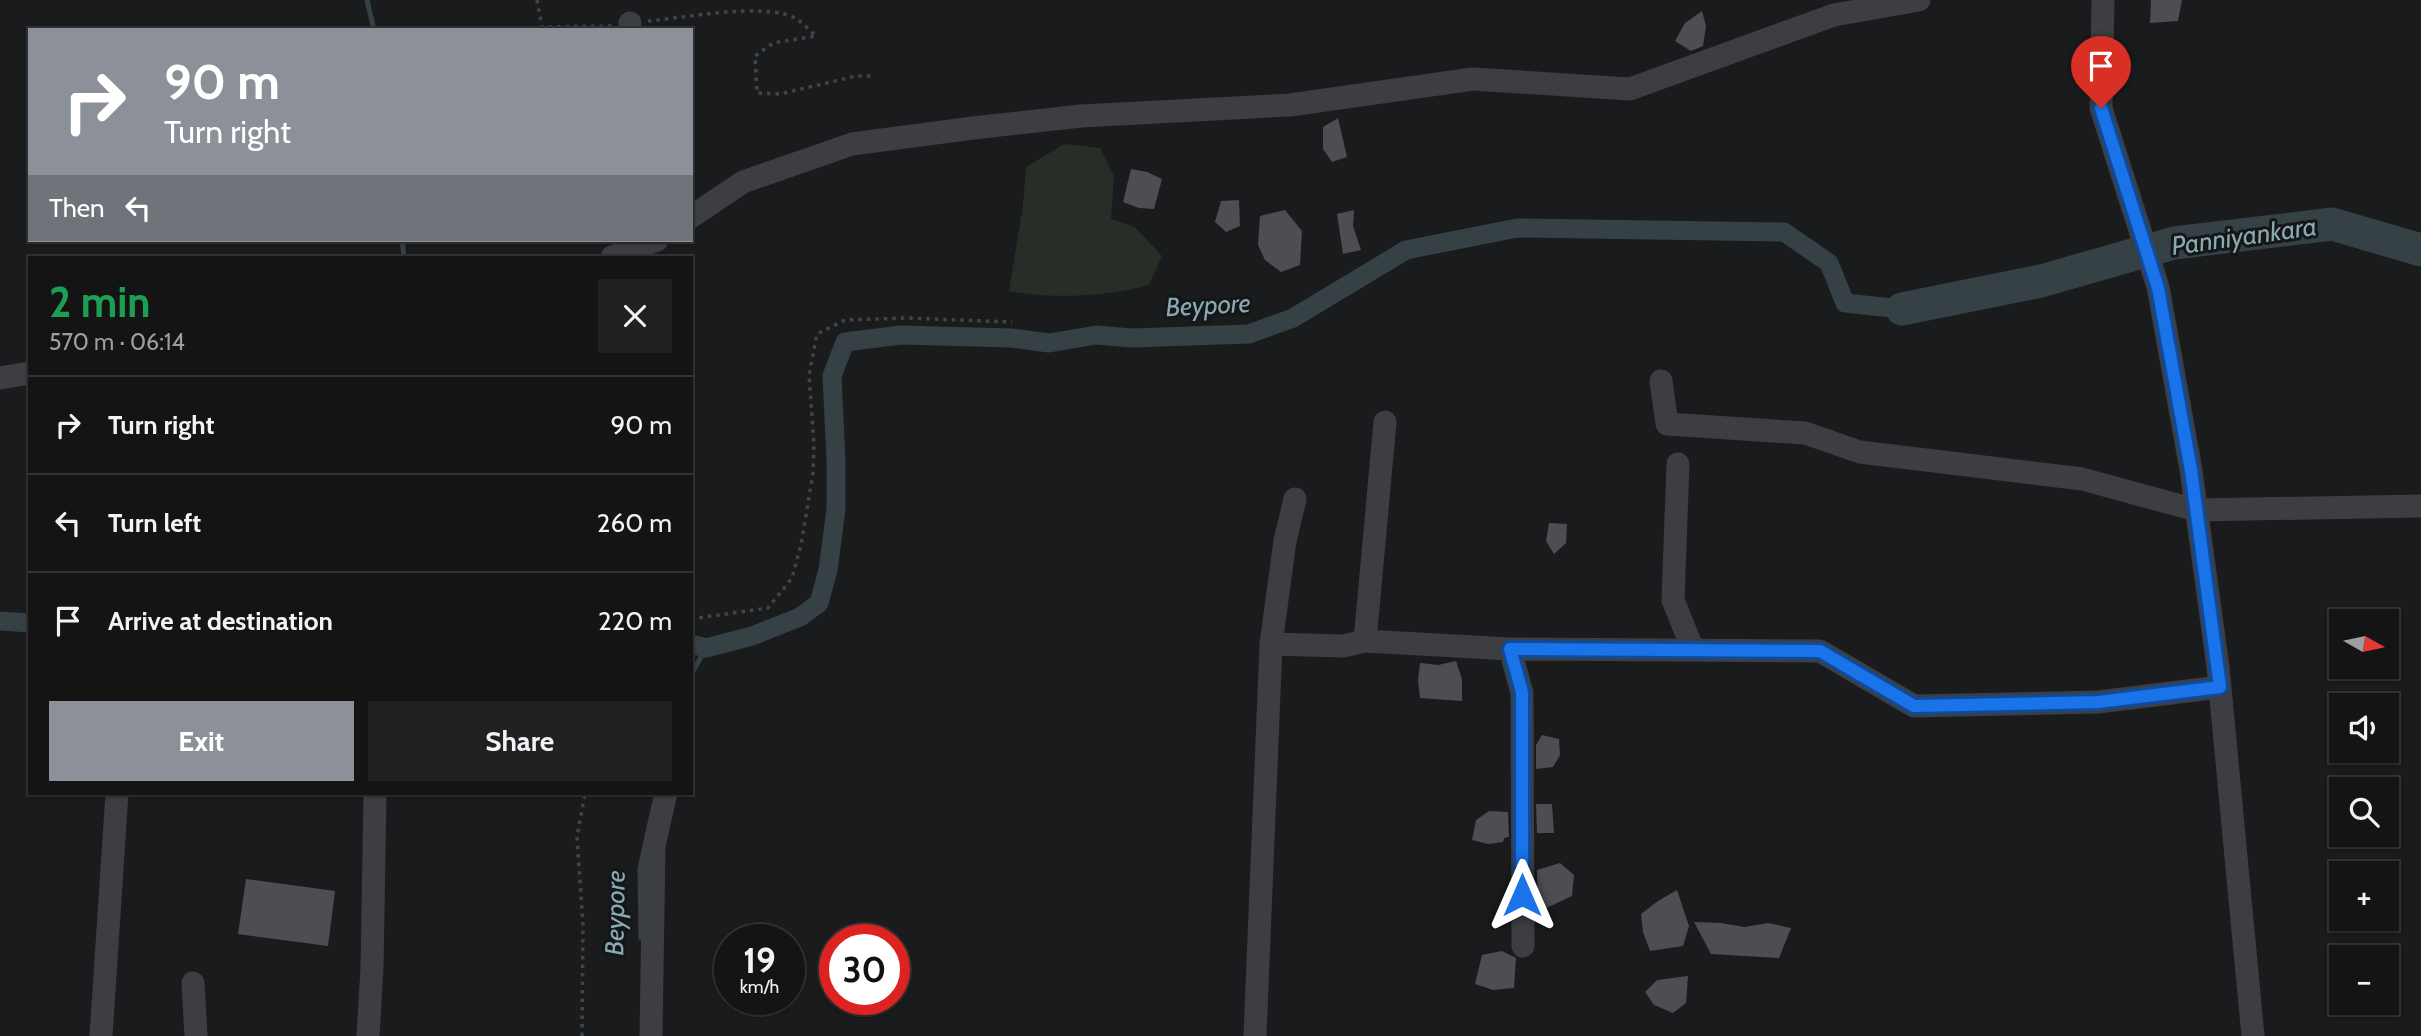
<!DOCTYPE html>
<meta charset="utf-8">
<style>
body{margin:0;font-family:Cabin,sans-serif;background:#212122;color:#f1f3f6;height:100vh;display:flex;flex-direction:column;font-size:26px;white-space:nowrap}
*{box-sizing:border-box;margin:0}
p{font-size:23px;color:#9d9ea0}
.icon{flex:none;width:38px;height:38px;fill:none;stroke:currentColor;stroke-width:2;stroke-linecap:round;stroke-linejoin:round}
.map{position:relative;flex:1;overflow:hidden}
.sheet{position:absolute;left:28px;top:256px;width:665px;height:539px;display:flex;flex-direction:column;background:#141415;border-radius:0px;box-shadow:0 2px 5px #0004,0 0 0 2px #333334}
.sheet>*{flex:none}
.guide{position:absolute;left:28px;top:28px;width:665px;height:214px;border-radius:0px;box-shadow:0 2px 5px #0004,0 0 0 2px #333334;background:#8c9099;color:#fff;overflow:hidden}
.needle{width:46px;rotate:99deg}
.buttons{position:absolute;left:2329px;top:609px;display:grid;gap:14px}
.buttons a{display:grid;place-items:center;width:70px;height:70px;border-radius:0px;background:#141415;box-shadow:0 2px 5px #0004,0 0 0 2px #333334;font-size:35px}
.speed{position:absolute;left:714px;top:924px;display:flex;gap:14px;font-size:35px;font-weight:700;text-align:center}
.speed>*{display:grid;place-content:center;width:91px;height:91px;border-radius:50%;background:#141415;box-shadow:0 2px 5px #0004,0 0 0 2px #333334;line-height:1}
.speed small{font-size:18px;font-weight:400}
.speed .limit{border:10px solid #d22;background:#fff;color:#111}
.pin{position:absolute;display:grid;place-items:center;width:60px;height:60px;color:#fff;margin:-72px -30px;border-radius:50% 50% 50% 0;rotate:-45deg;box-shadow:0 0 7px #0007}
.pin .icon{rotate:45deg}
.me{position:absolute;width:77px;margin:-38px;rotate:0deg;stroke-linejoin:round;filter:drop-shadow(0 0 5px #0008)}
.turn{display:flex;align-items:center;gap:24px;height:147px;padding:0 21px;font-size:32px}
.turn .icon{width:91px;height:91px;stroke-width:2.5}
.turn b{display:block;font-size:49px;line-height:60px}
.then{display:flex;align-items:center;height:66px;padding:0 21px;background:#0003;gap:14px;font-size:26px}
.round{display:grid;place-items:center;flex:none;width:74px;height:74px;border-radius:0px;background:#212122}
.headline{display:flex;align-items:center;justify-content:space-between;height:119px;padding:0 21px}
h1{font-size:42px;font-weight:700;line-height:52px;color:#1e9e55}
.primary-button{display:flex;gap:14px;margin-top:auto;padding:14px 21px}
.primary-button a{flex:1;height:80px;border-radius:0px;background:#8c9099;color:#fff;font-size:28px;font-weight:700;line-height:80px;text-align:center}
.primary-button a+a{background:#212122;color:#f1f3f6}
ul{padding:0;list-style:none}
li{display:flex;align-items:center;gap:21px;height:98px;padding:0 21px;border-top:2px solid #333334}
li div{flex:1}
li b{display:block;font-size:26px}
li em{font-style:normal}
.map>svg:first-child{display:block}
</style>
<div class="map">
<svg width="2421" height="1036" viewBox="0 0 2421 1036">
<rect width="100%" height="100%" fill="#1a1b1c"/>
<path fill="#282e27" d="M1064 144 1100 148 1114 176 1111 219 1135 227 1162 256 1149 285C1104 297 1054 299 1009 291L1023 206 1026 167Z"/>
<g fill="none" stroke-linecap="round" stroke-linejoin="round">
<path stroke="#354144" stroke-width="5" d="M367 0 374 30
M402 240 404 257
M691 675 706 648
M641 938 640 869 644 850"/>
<path stroke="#354144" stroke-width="19" d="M0 621 30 623
M691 644 706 648 752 636 800 617 819 603 828 570 836 509V460L832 376 845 342 901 335 1011 338 1049 343 1096 335 1132 338 1249 334 1293 318 1406 250 1517 228 1784 232 1829 263 1845 303 1902 309"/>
<path stroke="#354144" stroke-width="33" d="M1902 309 2041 281 2174 243 2332 224 2421 250"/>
</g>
<path fill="#4c4e51" d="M2151 0H2182L2178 21 2150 23Z
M1702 11 1706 26 1703 46 1691 51 1675 41 1685 23Z
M1338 118 1347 157 1332 162 1323 149V127Z
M1131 169 1147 172 1162 179 1154 209 1139 208 1123 202Z
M1239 200 1240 226 1226 232 1215 222 1221 201Z
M1285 210 1302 231 1300 265 1281 272 1265 260 1258 245 1260 216Z
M1354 210 1353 226 1361 250 1343 254 1337 214Z
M1549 523 1567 524 1566 543 1554 554 1546 541Z
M1456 661 1462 679V701L1420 698 1418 680 1420 663 1438 665Z
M1542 735 1559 739 1560 755 1553 767 1536 769V745Z
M1536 804H1552L1554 833H1537Z
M1489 811 1508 812 1509 837 1504 838 1503 842 1488 844 1472 840 1476 820Z
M1560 863 1574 875 1572 896 1538 912 1537 870Z
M246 879 335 891 328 946 238 934Z
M1677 890 1689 926 1683 946 1650 951 1643 932 1641 914 1658 901Z
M1694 922 1721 923 1744 927 1768 923 1791 928 1779 958 1711 954Z
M1502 951 1516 958 1514 988 1493 990 1475 984 1482 955Z
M1688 976 1686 1003 1673 1013 1654 1005 1645 992 1657 980Z"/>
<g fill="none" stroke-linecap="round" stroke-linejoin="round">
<path stroke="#424548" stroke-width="3.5" stroke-dasharray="3.5 5" stroke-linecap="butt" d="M537 0 542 27 612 26
M648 21C681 18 767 2 795 18 802 22 809 30 816 36L773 43 755 56 757 93 780 94 856 76H872
M691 619 768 608 792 578 801 545 813 473 814 445 809 375 817 334 845 320 907 318 1012 322
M582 1036 583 924 577 837 585 793"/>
<path stroke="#3c3e41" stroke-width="23" d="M2103 0 2101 108 2158 287 2191 470 2218 667 2253 1036
M630 23V30
M691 217 743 182 852 144 973 128 1081 116 1290 105 1473 79 1630 89 1834 15 1919 0
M612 257 657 240
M0 378 30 373
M1661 381 1667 424 1805 433 1860 452 2082 479 2196 510 2421 506
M1385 422 1365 641 1510 649 1522 693 1523 946
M1678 464 1673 600 1693 650
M1295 499 1285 541 1271 644 1343 646 1365 641
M1510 649 1820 651 1914 706 2098 702 2220 687
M193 983 196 1036
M101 1036 117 793
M368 1036 372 968 375 793
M651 1036 654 846 666 793
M1255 1036 1271 644"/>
</g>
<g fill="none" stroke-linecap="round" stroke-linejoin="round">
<defs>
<path id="route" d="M1522 895V692L1510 649 1820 651 1914 706 2098 702 2220 687 2191 470 2158 288 2101 108"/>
</defs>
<use href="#route" stroke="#114b97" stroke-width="18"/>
<use href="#route" stroke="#1a73e8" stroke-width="12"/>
</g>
<g text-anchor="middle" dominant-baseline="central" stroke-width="6" stroke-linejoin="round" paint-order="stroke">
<g font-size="26" font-style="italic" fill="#8aaab1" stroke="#151617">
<text transform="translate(2244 236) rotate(-8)">Panniyankara</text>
<text transform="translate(1208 305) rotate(-3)">Beypore</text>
<text transform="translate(615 913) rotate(-89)">Beypore</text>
</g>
</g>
</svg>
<div class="buttons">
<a><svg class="needle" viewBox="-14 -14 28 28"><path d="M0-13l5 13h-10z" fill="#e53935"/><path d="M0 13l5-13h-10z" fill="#9d9ea0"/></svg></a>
<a><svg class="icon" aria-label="sound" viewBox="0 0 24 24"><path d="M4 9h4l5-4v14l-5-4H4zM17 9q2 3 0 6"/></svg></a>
<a><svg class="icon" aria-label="search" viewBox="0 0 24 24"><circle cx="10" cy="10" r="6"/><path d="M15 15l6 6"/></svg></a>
<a>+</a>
<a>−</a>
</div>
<div class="speed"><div>19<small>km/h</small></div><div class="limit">30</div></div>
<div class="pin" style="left:2101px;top:108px;background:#d93025"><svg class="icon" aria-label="arrive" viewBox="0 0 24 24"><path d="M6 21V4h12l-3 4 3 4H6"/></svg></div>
<svg class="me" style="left:1522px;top:895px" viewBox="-20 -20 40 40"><path d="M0-17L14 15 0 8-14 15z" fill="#1a73e8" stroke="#fff" stroke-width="4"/></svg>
<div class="guide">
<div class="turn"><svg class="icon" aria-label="right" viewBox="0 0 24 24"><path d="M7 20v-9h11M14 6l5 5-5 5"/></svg><div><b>90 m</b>Turn right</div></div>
<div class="then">Then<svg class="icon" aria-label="left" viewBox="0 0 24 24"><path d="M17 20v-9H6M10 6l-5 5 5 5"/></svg></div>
</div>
<section class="sheet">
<div class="headline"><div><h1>2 min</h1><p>570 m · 06:14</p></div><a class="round"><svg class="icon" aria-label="close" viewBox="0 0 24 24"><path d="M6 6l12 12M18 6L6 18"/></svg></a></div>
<ul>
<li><svg class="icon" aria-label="right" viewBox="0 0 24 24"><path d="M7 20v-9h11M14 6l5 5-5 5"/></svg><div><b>Turn right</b></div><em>90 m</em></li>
<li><svg class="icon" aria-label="left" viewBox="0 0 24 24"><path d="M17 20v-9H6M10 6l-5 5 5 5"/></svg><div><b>Turn left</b></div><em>260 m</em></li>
<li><svg class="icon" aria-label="arrive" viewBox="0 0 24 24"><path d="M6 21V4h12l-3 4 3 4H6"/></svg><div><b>Arrive at destination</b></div><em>220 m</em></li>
</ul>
<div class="primary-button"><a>Exit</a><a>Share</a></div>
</section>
</div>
